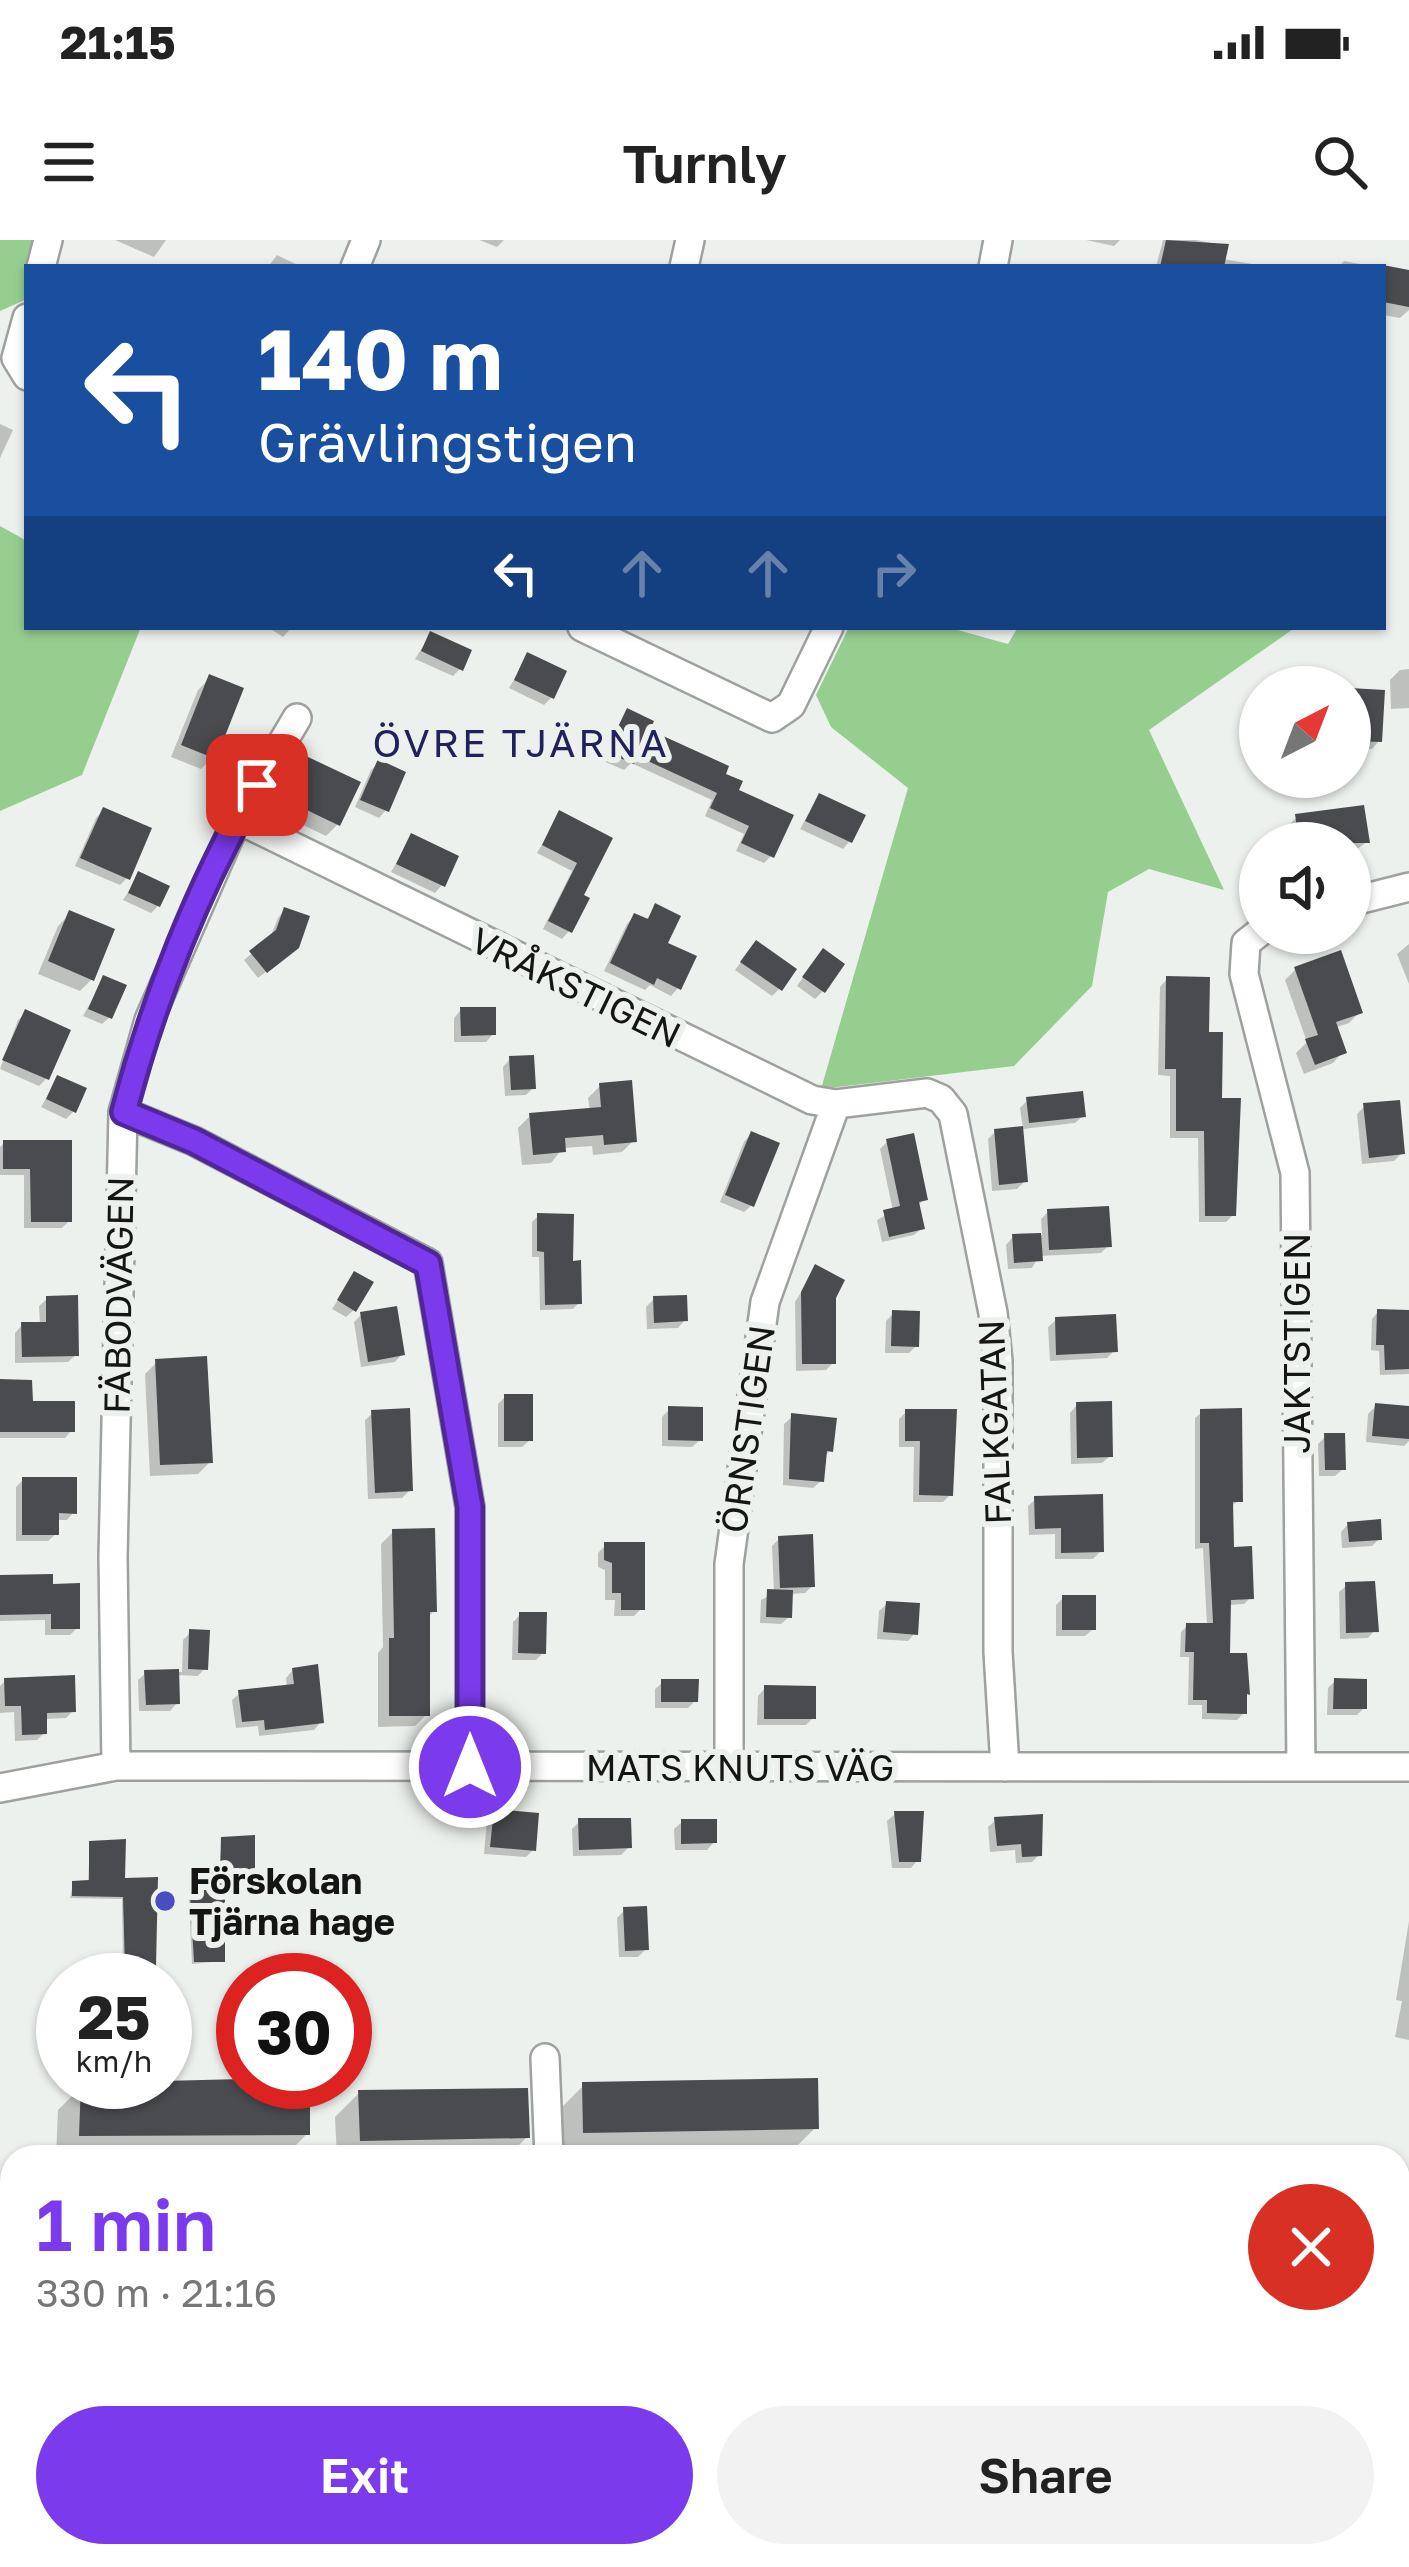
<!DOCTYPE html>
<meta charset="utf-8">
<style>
body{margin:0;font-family:"Golos Text",sans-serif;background:#f2f2f2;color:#222;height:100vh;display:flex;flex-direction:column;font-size:45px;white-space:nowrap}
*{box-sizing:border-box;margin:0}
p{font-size:39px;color:#767676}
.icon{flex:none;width:66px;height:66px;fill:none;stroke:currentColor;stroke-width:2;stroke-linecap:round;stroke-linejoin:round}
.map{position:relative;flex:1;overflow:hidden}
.sheet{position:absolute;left:0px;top:1905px;width:1410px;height:423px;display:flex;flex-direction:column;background:#fff;border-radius:36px 36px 0 0;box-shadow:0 3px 9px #0004}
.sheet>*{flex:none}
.banner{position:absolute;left:24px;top:24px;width:1362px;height:366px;border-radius:0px;box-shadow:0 3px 9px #0004;background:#1a4fa0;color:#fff;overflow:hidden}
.needle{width:78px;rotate:42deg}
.fabs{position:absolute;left:1239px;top:426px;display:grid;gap:24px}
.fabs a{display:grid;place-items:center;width:132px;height:132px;border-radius:50%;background:#fff;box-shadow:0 3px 9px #0004;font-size:60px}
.speed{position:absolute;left:36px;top:1713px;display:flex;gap:24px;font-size:60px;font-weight:700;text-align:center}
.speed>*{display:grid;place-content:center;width:156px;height:156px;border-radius:50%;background:#fff;box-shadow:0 3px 9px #0004;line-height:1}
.speed small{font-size:30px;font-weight:400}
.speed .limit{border:18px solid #d22;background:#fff;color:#111}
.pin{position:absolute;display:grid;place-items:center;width:102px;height:102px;color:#fff;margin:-51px;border-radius:24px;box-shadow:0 6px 18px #0006}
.me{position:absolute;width:132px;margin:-66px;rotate:0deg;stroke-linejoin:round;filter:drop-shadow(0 0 9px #0008)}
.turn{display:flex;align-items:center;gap:42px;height:252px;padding:0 36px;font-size:54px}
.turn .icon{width:156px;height:156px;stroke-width:2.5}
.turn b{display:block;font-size:84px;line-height:102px}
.lanes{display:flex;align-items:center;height:114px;padding:0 36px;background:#0003;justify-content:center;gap:60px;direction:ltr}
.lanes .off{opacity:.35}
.round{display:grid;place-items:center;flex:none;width:126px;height:126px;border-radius:63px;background:#f2f2f2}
.headline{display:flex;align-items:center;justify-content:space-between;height:204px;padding:0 36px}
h1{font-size:72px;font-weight:600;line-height:90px;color:#7c3aed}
.cta{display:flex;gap:24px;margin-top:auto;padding:24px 36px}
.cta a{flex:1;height:138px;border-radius:72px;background:#7c3aed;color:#fff;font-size:48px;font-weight:600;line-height:138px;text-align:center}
.cta a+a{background:#f2f2f2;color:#222}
.status{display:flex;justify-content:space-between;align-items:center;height:84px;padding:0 60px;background:#fff;direction:ltr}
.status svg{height:33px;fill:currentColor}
header{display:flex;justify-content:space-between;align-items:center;height:156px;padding:0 36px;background:#fff;font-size:54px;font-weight:600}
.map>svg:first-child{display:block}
</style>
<div class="status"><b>21:15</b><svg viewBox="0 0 49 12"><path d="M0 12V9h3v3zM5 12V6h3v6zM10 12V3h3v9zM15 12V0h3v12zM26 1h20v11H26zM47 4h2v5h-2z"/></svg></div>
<header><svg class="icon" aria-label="menu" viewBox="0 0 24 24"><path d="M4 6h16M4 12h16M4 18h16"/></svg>Turnly<svg class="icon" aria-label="search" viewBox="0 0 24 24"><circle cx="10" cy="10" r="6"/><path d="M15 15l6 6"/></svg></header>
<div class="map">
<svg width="1409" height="2327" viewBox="0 0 1409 2327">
<rect width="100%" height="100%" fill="#edf1ed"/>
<path fill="#96ce90" d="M0 0H41L34 27H27L25 60 0 71Z
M0 286 27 301V387H141L82 535 0 571Z
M849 387H947L1008 404 1018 387H1296L1149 490 1224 650 1149 629 1108 652 1092 746 1014 826 821 849 908 548 831 487 816 455Z"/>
<path fill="#0003" d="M115 0H166L154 17Z
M479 0H504L497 7Z
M1086 0H1120L1114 6Z
M1163 0H1196L1226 6 1223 19 1269 27H1156Z
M277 15 302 27H268Z
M1344 21 1376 27H1338Z
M1383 28 1409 33V70L1400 78 1383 75Z
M0 184 13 190 0 218Z
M268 387H292L283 397Z
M431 394 460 429 453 436 415 419Z
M528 416 552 457 544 465 509 448Z
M1409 429V468L1391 469 1390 440 1400 430Z
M210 438 213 517 201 529 171 517 198 450Z
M1350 451 1379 501 1372 509 1350 507Z
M627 472 646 491 722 535 771 616 764 623 736 611 744 594 705 576 712 560 631 523 624 530 601 520Z
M309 521 338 584 326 596 278 573 297 533Z
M379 523 386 570 379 578 355 567 371 530Z
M819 556 850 601 843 609 800 589Z
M104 570 127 638 120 645 75 626 96 578Z
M560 574 609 599 580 656 569 691 562 699 543 689 572 631 537 613Z
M1297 577 1367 602 1350 614V603H1287L1285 589Z
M412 596 442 645 435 653 391 632Z
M139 635 158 666 151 673 123 660Z
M656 667 678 748 671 756 650 745 645 750 604 731 627 684 634 676 645 681Z
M285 670 288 715 258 738 244 720 270 698 278 678Z
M70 674 92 739 80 751 38 734 58 686Z
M1409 704V744L1397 714Z
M749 711 779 749 772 756 735 730Z
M816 719 823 751 815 759 797 746Z
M1296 729 1360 772 1349 783 1334 788 1343 812 1333 823 1304 834 1296 813 1307 802 1285 740Z
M104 738 110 777 102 784 83 776Z
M1167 739 1206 795 1233 975 1226 982H1199L1198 898H1170V836L1158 835 1160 747Z
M461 770 493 794 486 802H454V778Z
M26 773 46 839 39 846 0 829 18 780Z
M510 819 533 848 526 855 505 856 503 827Z
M58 838 74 871 66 879 41 867Z
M600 846 634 900 622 912 593 915 592 906 563 908 551 923 522 925 518 888 530 876 590 871 588 858Z
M1028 860 1083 876 1075 883 1023 889 1020 868Z
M1365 866 1402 913 1394 921 1362 924 1357 874Z
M995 892 1025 941 1017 949 992 951 988 899Z
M751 894 752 965 744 972 720 962 744 902Z
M887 902 924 959 917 967 922 988 914 995 882 1002 877 980 893 971 880 909Z
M4 903H69V981L62 988H24V935H0V907Z
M1048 972 1109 1005 1101 1013 1039 1016 1032 1028 1008 1029 1006 1005 1013 997 1042 995 1041 979Z
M538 976 570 1024 579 1063 573 1069 540 1070 539 1017H532V982Z
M816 1028 833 1057V1123L826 1130 796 1131 795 1062Z
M355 1034 354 1070 346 1077 332 1069Z
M47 1059 76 1115 68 1122 15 1123V1093L22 1085H40L39 1066Z
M654 1059 685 1080 678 1088 647 1089 646 1067Z
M1378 1072 1409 1074V1134L1380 1135 1379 1111 1371 1110 1372 1079Z
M894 1073 916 1106 909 1113H885L886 1081Z
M361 1075 402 1114 395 1122 361 1127 354 1082Z
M1056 1080 1114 1111 1107 1118 1050 1121 1048 1087Z
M157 1122 210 1222 198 1234 150 1236 145 1134Z
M0 1142 30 1164 72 1190 65 1198H0Z
M505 1157 530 1200 522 1207H498V1164Z
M1077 1165 1110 1216 1102 1223 1071 1224 1070 1173Z
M1376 1166 1409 1169V1201L1404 1206 1366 1202 1368 1174Z
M670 1169 700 1200 692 1207 662 1206V1177Z
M906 1172 950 1255 943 1262H913L914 1207H899V1179Z
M1202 1172 1240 1260 1230 1267 1231 1310 1251 1357 1244 1364 1228 1365 1227 1416 1244 1473 1237 1480 1202 1479V1465H1188L1189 1417H1180L1181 1392 1187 1386H1207L1203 1308 1195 1309V1178Z
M373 1173 410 1250 402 1258 368 1259 365 1180Z
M792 1177 831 1210 823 1218 821 1241 813 1248 783 1245 784 1184Z
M1326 1196 1343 1229 1335 1236H1319L1318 1204Z
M23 1240 74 1272 67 1280H56V1294L48 1301H16V1247Z
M1036 1259 1101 1311 1093 1319H1055V1294L1029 1295 1028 1266Z
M1348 1284 1379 1299 1372 1306 1342 1308 1341 1292Z
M393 1292 434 1371 427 1378V1474L415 1486 378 1487V1413L383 1407 381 1304Z
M779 1299 812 1346 805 1353 790 1354 789 1377 781 1384 760 1383 761 1360 774 1353 772 1306Z
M606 1305 642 1368 634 1376H614L615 1360H605V1330L598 1327V1313Z
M0 1338 50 1347 77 1388 70 1395H45V1380L0 1381Z
M1347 1345 1375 1390 1368 1398 1340 1399 1339 1352Z
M1063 1358 1093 1389 1085 1396H1056V1365Z
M887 1364 915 1393 908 1401 877 1399 879 1371Z
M520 1375 543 1413 536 1420H512L513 1382Z
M191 1392 205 1428 198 1436 176 1435 177 1463 170 1471H139L138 1440 146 1433 182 1432 183 1400Z
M293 1430 321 1482 314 1490 259 1496 258 1486 236 1488 232 1460 240 1453 287 1448 286 1438Z
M5 1441 73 1471 66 1478 44 1479V1493L37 1500 15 1501 14 1472 0 1473V1446Z
M1335 1441 1364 1468 1357 1475H1327L1328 1448Z
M663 1442 695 1461 688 1468H655V1449Z
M765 1448 813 1478 806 1485H757L758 1456Z
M495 1572 533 1610 526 1617 484 1614 487 1580Z
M895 1574 918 1620 911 1628H892L887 1581Z
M996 1580 1040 1614 1032 1622 1016 1623 1015 1610 990 1612 988 1587Z
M580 1581 629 1607 621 1615 573 1616 572 1589Z
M682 1582 714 1602 707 1610H675L674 1589Z
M222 1600 252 1655 222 1658V1721L192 1724 188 1641 219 1637Z
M90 1604 122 1642 153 1725 151 1728 123 1729 122 1659 70 1658 73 1644 88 1643Z
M625 1670 646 1709 638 1717H619L617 1678Z
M1409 1681V1800L1395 1797 1402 1761 1396 1760Z
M584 1845 815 1888 791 1912 560 1916V1869Z
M82 1846 307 1894 284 1917H56L58 1870Z
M359 1853 527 1897 507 1917H337L335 1877Z
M1398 1991 1409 1995V2146L1398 2142Z
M187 2316H330V2327H94L102 2319Z"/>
<path fill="#4a4b4f" d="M1166 0 1229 4 1224 27H1160Z
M1383 25 1409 30V67L1383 62Z
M430 391 472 410 463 431 421 411Z
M527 412 567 431 554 459 514 440Z
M209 434 244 448 216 519 181 505Z
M1350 448 1385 450 1382 502 1350 501Z
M627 468 654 481 650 490 729 526 726 534 743 541 739 550 794 575 774 618 741 603 749 586 710 568 717 553 637 516 634 524 606 512Z
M308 517 361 542 340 586 288 561Z
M378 519 406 532 389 572 360 560Z
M819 553 866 575 852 603 805 581Z
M1364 565 1370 603H1299L1295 574Z
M103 567 152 588 130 640 80 618Z
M559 570 613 598 584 655 590 658 572 693 548 681 577 623 542 605Z
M411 593 459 616 445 647 396 624Z
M138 631 170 646 160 667 128 653Z
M655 663 681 676 668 703 697 716 681 750 657 738 654 745 610 723 634 673 648 679Z
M284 667 310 676 299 708 267 733 249 711 276 690Z
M69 670 115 689 94 741 48 721Z
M756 700 797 729 782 751 740 722Z
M823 708 845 724 825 753 802 737Z
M1341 710 1363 773 1336 782 1347 813 1315 825 1305 799 1318 795 1294 727Z
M103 735 127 745 112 779 88 769Z
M1166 736 1210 737 1209 792H1223L1222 858H1241L1236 976H1205L1204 891H1176V829H1165Z
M460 767H496V795L461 796Z
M25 769 71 790 49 840 2 820Z
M534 815 536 849 511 850 509 816Z
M57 835 87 848 76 873 46 859Z
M632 840 637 902 604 905 603 895 565 898 566 912 533 915 529 873 601 867 599 843Z
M1083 851 1086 877 1029 883 1026 857Z
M1400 860 1405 914 1369 918 1363 863Z
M1023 886 1028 942 999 945 994 889Z
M751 891 780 903 754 967 725 955Z
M914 893 928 960 919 962 925 989 889 997 883 970 900 966 886 899Z
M3 900H72V982H31L30 929H3Z
M1109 966 1112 1007 1049 1010 1047 969Z
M537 973 574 974 573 1021 581 1020 582 1064 545 1065 544 1012 537 1011Z
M1041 993 1043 1021 1014 1023 1012 994Z
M815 1024 845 1040 836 1058V1124H802L801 1052Z
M354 1031 374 1042 356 1072 337 1060Z
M78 1055 79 1116 22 1117 21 1082H46V1056Z
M687 1055 688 1081 654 1083 653 1056Z
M397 1066 405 1115 368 1122 360 1072Z
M1377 1069 1409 1070V1129L1385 1130 1384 1105H1376Z
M892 1070 920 1071 919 1107 891 1106Z
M1116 1074 1118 1112 1056 1115 1055 1077Z
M207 1116 213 1223 160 1225 155 1119Z
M0 1139 32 1140 33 1161H75V1192H0Z
M504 1154H533V1201H504Z
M1112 1161 1113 1217 1077 1218 1076 1162Z
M1375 1163 1409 1166V1199L1372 1196Z
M668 1166 703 1167V1201L668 1200Z
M410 1168 413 1251 375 1253 371 1170Z
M1242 1168 1243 1262H1233L1234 1307 1252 1306 1254 1359 1231 1360 1230 1413H1247L1250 1455 1247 1454V1474L1207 1473V1460H1193L1194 1412H1185L1186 1383H1213L1209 1303H1200V1169Z
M905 1169H957L953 1256 919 1255 920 1201H905Z
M791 1173 837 1178 833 1212 827 1211 824 1242 789 1239Z
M1324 1193H1345L1346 1230H1325Z
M22 1237H77V1274L59 1273V1295H22Z
M1103 1254 1104 1312 1061 1313V1288L1035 1289 1034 1256Z
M1381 1279 1382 1300 1349 1302 1347 1282Z
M435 1288 437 1372H430V1476H389V1398H394L392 1289Z
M813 1294 815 1347 780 1348 778 1296Z
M604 1302H645V1370H621V1353H612V1323L604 1320Z
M53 1334V1344L80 1343V1389H51V1374L0 1375V1335Z
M1375 1341 1379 1392 1346 1393 1345 1342Z
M767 1349 793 1350 792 1378 766 1377Z
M1062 1355H1096V1390H1062Z
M886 1361 920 1363 918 1395 883 1392Z
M519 1372H547L546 1414 518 1413Z
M189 1389 210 1390 208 1430 188 1429Z
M318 1424 324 1483 265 1490 264 1480 242 1482 238 1450 294 1444 292 1428Z
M179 1429 180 1464 146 1465 144 1430Z
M75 1435 76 1472 47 1473V1494L22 1495 21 1466H5L4 1438Z
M1334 1438 1367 1439V1469H1333Z
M661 1439H699L698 1462H661Z
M764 1445 816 1446V1479H764Z
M494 1569 539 1573 536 1611 490 1607Z
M894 1571H924L921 1622H899Z
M1043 1574 1042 1616 1022 1617 1021 1604 997 1606 994 1577Z
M578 1578H631L632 1608 579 1610Z
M681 1579H717V1603L681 1604Z
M255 1595V1656H225V1722H194L189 1636 220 1634 221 1597Z
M126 1599 125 1638 158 1637 156 1726 125 1728 123 1657 72 1656V1641L89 1640V1601Z
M647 1666 649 1710 625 1711 623 1667Z
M818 1838 819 1889 583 1893 582 1842Z
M243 1839 310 1842V1895L79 1896 81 1843Z
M528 1848 530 1898 360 1901 358 1850Z"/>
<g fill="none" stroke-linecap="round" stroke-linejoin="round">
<defs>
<path id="minor" d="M41 27 48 0
M355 27 366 0
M684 27 690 0
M993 27 998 0
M27 78 16 118 27 136
M582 387 772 478 791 465 829 387
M237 579 812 860 836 864 927 853 941 859 953 874 993 1073 998 1121V1412L1005 1527
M1350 662 1409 647
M1260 692 1246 703 1244 734 1295 933 1301 1527
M123 872 194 901 428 1023 470 1267V1527
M116 1526 113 1317 123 872 149 780 237 579 297 478
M729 1527V1324L765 1062 836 864
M0 1548 116 1526 1409 1527
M545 1818 549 1917
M1398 2235 1409 2239
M562 2316 563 2327"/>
</defs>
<use href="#minor" stroke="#9ea19d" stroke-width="32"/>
<use href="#minor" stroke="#fff" stroke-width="27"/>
</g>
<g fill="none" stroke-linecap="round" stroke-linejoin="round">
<defs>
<path id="route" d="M257 545C199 645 153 761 124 872L194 901 428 1024 470 1267V1527"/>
</defs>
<use href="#route" stroke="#51269a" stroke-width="30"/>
<use href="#route" stroke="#7c3aed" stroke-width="21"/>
</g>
<circle fill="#4a4cc2" stroke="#edf1ed" stroke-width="4.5" cx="165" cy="1661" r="12"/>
<g text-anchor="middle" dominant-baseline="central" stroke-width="12" stroke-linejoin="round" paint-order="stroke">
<g font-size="36" fill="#141514" stroke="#edf1ed">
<text transform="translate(576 747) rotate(26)">VRÅKSTIGEN</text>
<text transform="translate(118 1055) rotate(-89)">FÄBODVÄGEN</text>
<text transform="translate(1296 1103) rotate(-90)">JAKTSTIGEN</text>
<text transform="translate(994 1182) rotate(-92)">FALKGATAN</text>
<text transform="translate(747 1189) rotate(-82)">ÖRNSTIGEN</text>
<text x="740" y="1527">MATS KNUTS VÄG</text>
</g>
<g font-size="36" font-weight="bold" fill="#141514" stroke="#edf1ed" text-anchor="start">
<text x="189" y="1640">Förskolan<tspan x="189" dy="41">Tjärna hage</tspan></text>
</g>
<g font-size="39" letter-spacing="3" fill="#20225b" stroke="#edf1ed">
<text x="521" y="502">ÖVRE TJÄRNA</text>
</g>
</g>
</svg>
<div class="fabs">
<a><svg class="needle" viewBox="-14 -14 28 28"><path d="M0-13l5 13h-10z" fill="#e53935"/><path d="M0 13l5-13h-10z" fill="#767676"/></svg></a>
<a><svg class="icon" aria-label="sound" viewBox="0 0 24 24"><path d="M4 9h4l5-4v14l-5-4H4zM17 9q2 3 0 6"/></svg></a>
</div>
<div class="speed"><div>25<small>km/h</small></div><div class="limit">30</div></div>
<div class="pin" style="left:257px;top:545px;background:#d93025"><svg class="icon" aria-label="arrive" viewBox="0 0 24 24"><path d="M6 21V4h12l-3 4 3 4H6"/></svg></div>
<svg class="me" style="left:470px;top:1527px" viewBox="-20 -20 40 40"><circle r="17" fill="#7c3aed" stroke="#fff" stroke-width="3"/><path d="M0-11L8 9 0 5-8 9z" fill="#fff"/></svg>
<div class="banner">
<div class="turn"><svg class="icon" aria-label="left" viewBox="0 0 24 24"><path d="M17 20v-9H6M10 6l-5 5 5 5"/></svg><div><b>140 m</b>Grävlingstigen</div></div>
<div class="lanes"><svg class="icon" aria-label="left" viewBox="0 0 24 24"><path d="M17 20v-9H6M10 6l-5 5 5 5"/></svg><svg class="icon off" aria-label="ahead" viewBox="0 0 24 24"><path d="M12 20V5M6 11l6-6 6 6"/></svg><svg class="icon off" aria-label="ahead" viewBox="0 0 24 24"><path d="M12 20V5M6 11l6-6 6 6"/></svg><svg class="icon off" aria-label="right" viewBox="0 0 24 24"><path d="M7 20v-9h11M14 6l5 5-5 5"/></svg></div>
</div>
<section class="sheet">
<div class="headline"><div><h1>1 min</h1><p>330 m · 21:16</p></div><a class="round" style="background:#d93025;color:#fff"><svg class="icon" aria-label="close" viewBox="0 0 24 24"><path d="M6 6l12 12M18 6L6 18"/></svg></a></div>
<div class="cta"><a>Exit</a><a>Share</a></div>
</section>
</div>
